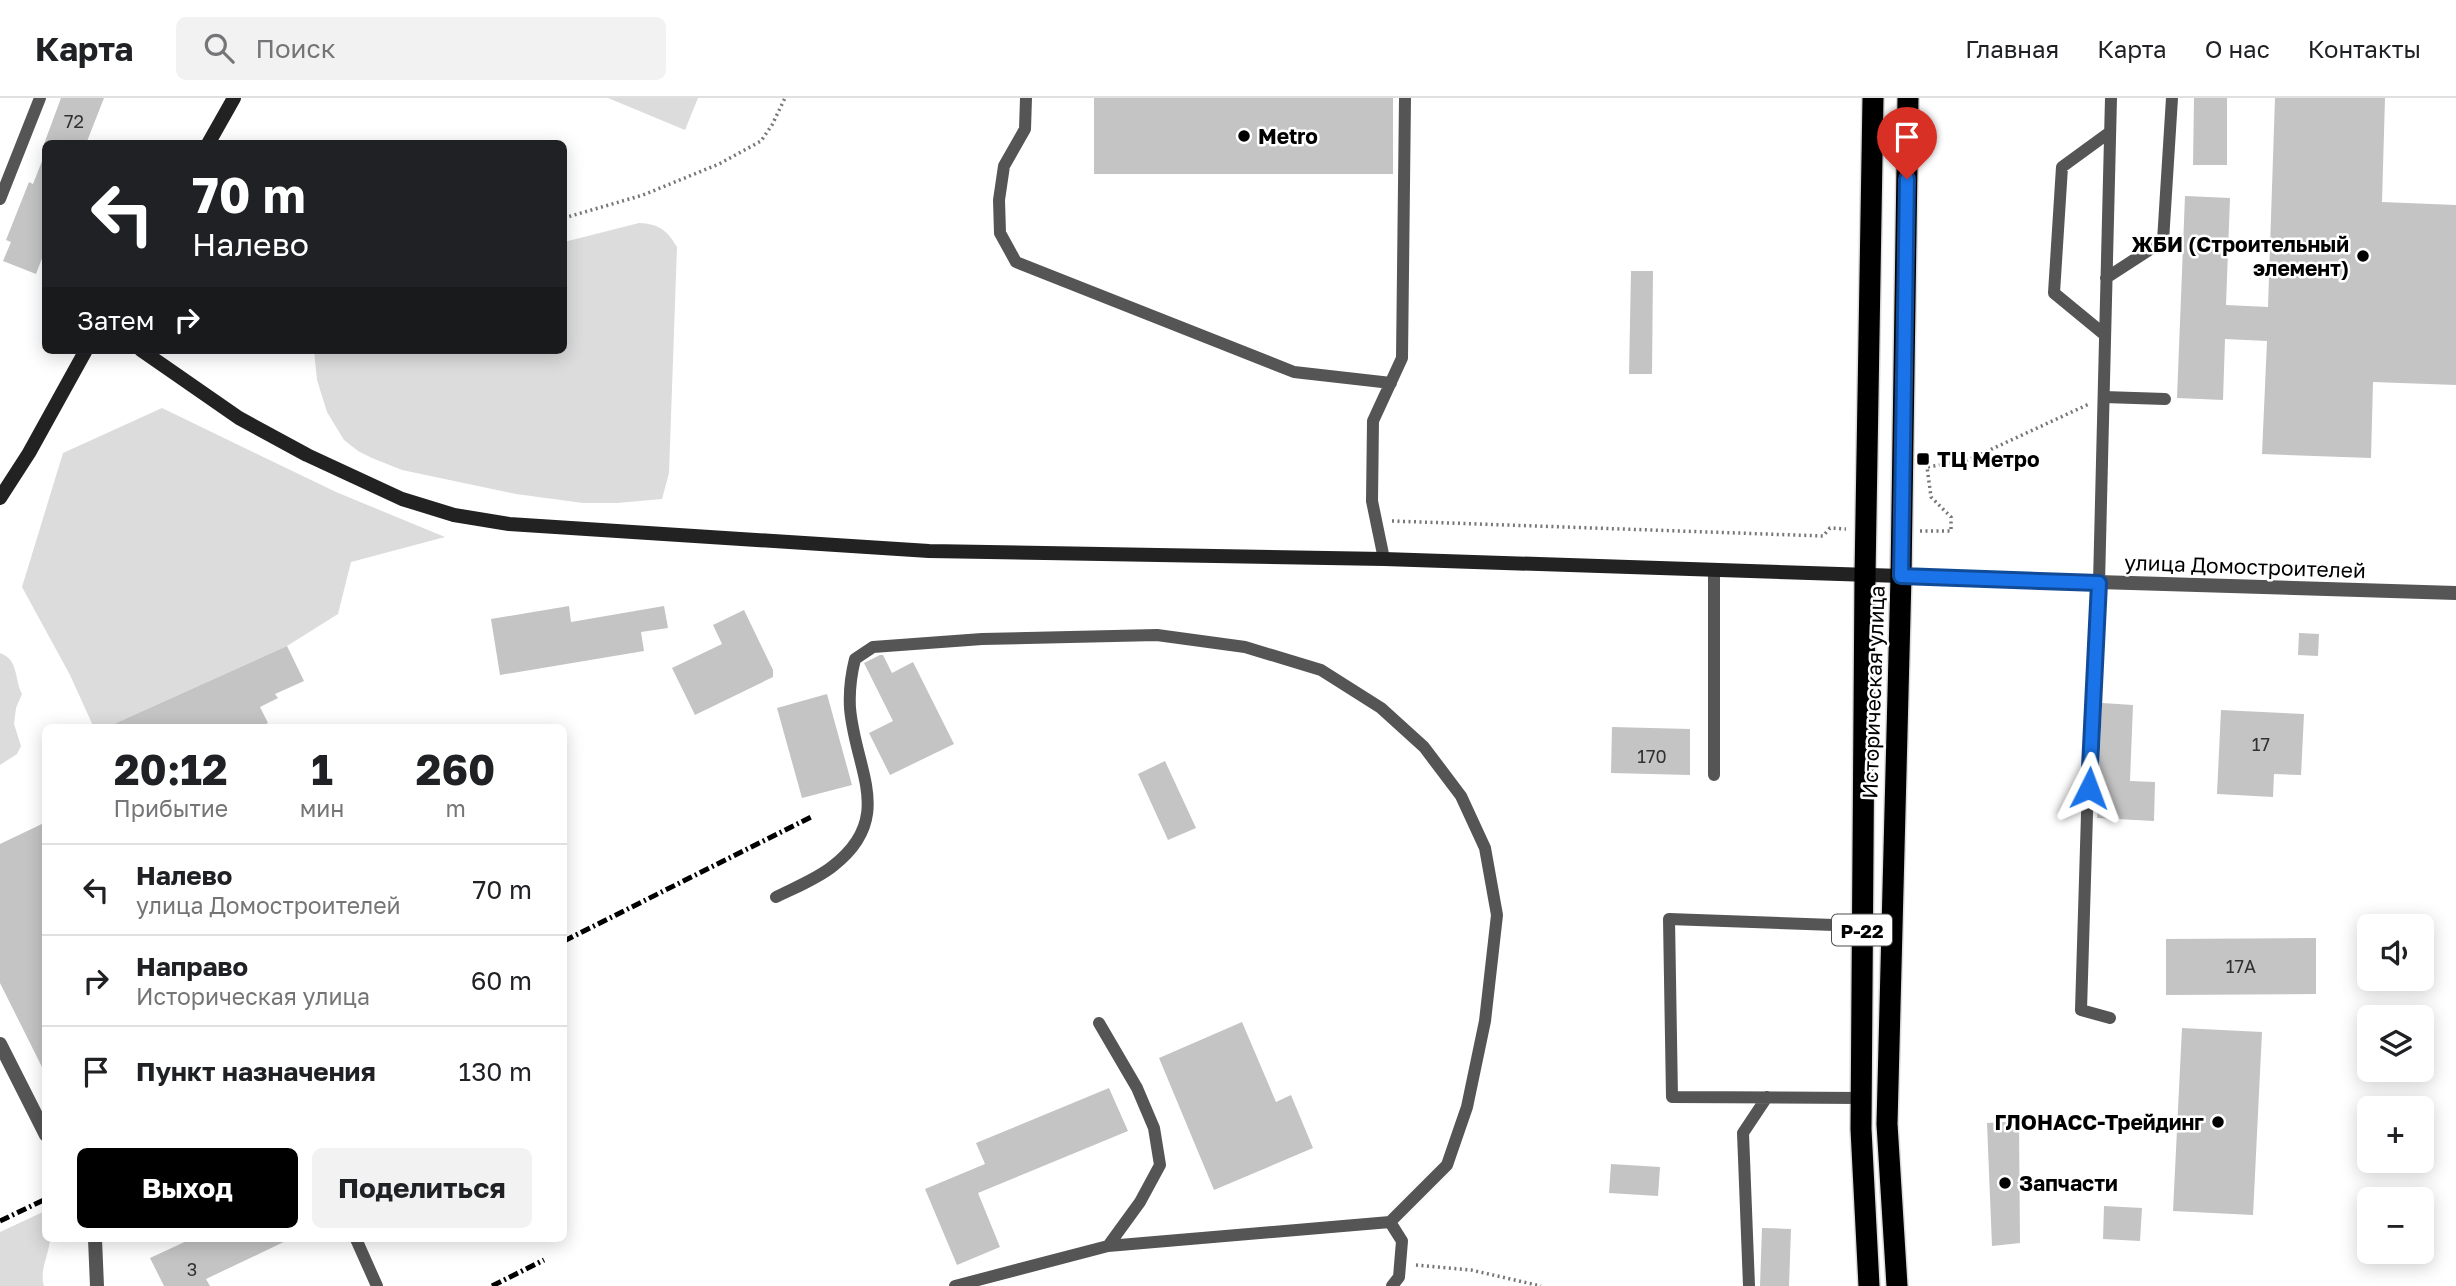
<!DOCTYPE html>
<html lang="ru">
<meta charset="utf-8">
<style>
body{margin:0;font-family:"Golos Text",sans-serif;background:#f2f2f2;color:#202124;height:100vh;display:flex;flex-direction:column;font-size:26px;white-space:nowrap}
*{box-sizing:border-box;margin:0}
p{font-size:23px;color:#757577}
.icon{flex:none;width:38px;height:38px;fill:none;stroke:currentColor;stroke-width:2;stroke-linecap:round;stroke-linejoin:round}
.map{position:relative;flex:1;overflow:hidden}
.details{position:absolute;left:42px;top:626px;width:525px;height:518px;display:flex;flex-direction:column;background:#fff;border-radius:10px;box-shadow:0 4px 18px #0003}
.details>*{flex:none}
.guide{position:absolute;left:42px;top:42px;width:525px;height:214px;border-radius:10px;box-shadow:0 4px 18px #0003;background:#202124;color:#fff;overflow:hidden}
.controls{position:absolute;left:2357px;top:816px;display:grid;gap:14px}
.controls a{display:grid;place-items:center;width:77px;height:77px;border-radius:10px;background:#fff;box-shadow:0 4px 18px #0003;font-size:35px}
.pin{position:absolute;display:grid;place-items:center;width:60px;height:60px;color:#fff;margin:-72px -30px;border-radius:50% 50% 50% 0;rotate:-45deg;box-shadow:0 0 7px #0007}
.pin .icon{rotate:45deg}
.me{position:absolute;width:77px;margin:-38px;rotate:3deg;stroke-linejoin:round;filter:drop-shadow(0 0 5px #0008)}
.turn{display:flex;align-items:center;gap:24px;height:147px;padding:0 35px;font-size:32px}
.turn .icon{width:91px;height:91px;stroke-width:2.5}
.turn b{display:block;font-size:49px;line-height:60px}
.then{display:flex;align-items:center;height:66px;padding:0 35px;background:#0003;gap:14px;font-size:26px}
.eta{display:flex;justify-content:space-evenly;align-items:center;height:119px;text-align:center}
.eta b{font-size:42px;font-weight:700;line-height:49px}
.button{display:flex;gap:14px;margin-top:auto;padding:14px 35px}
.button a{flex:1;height:80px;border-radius:10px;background:#000;color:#fff;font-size:28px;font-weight:700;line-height:80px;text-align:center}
.button a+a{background:#f2f2f2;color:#202124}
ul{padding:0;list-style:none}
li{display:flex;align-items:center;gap:21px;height:91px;padding:0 35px;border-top:2px solid #e0e0e0}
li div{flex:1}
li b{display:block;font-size:26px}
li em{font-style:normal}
header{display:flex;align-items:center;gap:42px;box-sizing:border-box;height:98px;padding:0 35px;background:#fff;border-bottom:2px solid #e0e0e0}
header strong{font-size:33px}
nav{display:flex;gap:38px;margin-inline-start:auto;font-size:24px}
.search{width:490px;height:63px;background:#f2f2f2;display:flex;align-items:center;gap:18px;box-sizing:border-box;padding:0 24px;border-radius:10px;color:#757577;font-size:26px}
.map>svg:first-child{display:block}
</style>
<header>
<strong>Карта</strong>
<div class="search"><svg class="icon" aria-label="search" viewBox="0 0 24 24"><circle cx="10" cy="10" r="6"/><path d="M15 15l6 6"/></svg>Поиск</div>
<nav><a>Главная</a><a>Карта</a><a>О нас</a><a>Контакты</a></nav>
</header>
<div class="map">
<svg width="2456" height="1188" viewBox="0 0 2456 1188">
<rect width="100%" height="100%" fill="#fff"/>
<path fill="#dcdcdc" d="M608 0H698L685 32Z
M639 125C659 126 667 132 677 149L669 375 662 401 617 405H583L516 396 402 372 372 360 358 353 344 342 327 314 317 282 314 252H564V144Z
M162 310 336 394 445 439 351 464 338 516 287 548 105 630H94L70 577 22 489 63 355Z
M0 555C19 562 14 580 22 596L16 610 14 626 21 648 17 656 0 667Z
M45 1113 46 1141H50C49 1157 39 1173 44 1188H0V1134Z"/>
<path fill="#c4c4c4" d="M61 0H104L86 46H44Z
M1094 0H1393V76H1094Z
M2194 0H2227V67H2193Z
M2275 0H2385L2382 104 2456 107V287L2373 284 2371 360 2262 356 2267 243 2225 241 2223 302 2177 300 2185 98 2230 100 2226 207 2268 209Z
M44 58 46 150 36 176 3 163 11 144 6 142 29 84 33 86Z
M1631 173H1653L1652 276H1629Z
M569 508 571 524 664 508 668 530 641 534 644 553 500 577 491 521Z
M744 512 773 572V579L695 617 672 570 722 546 713 527Z
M2299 535 2319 536 2318 558 2298 557Z
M287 548 304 583 275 596 278 600 260 609 268 625 257 630H105Z
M880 557H883L892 575 913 564 954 646 890 677 869 635 893 623 864 565Z
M827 596 852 687 802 700 777 610Z
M2102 605 2133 607 2130 683 2155 684 2154 723 2097 720Z
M2221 612 2304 616 2301 677 2274 676 2273 699 2217 696Z
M1612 629 1690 631V677L1611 675Z
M1165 663 1196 730 1168 742 1138 676Z
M46 724V977L0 885V746Z
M2316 840V896L2166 897V841Z
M1242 924 1276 1004 1291 997 1313 1050 1214 1092 1159 960Z
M2182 930 2262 934 2253 1117 2173 1113Z
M1109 990 1128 1033 978 1095 1000 1149 957 1167 925 1091 985 1066 976 1045Z
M2019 1023 2020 1145 1992 1148 1987 1025Z
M1611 1066 1660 1069 1658 1098 1609 1095Z
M2104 1108 2142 1110 2140 1143 2103 1141Z
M1762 1130 1791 1131 1789 1188H1760Z
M191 1141H290L206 1181 210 1188H164L150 1160Z"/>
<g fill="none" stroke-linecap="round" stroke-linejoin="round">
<defs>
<path id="highway" d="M1869 1188 1861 1031 1865 477 1873 0
M1897 1188 1887 1026 1901 478 1908 0"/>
</defs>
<use href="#highway" stroke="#dbdbdb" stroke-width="24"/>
<path stroke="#777" stroke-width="3.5" stroke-dasharray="2 3.5" stroke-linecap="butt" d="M564 120 643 97 719 66 761 43 772 27 785 0
M1392 423 1823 438 1830 430 1846 431
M1920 433H1951V419L1931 399 1927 369 1966 363 2089 306
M1416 1167 1471 1172 1541 1188"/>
<path stroke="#555" stroke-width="12" d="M1026 0 1025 31 1004 68 999 102 1000 135 1016 164 1294 274 1391 285
M0 101 40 0
M2106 180 2163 143 2172 0
M2105 237 2054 195 2062 69 2110 34
M2104 299 2165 301
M1384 461 1372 403 1373 323 1402 260 1405 0
M1714 677V472
M776 799C794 790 817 781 833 768 896 719 855 672 850 610 849 593 851 577 855 561L873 549 982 541 1157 537 1245 549 1321 572 1381 610 1424 649 1461 698 1485 750 1497 817 1485 923 1467 1009 1447 1067 1390 1124 1108 1148 955 1188
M2110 920 2081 912 2087 716 2099 485 2111 0
M1099 925 1137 990 1154 1030 1160 1067 1140 1104 1108 1148
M1861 1000 1672 999 1669 821 1862 828
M1390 1124 1402 1143 1399 1179 1392 1188
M356 1141 377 1188
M1749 1188 1743 1035 1767 999"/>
<path stroke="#555" stroke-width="14" d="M1901 478 2456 495
M0 946 46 1037
M95 1141 97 1188"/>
<path stroke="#222" stroke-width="14" d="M208 46 234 0
M141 252 239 320 307 357 402 401 454 417 509 426 929 453 1384 461 1901 478
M0 400 29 355 86 252"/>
<use href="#highway" stroke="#000" stroke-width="21"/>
<path stroke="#000" stroke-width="5" stroke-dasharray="10 3.5 2 3.5" stroke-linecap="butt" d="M564 843 811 719
M0 1123 46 1101
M492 1188 544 1162"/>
</g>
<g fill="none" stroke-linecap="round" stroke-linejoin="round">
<defs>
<path id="route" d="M1907 81 1901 478 2099 485 2089 690"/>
</defs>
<use href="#route" stroke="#114b97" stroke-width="18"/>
<use href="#route" stroke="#1a73e8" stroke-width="12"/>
</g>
<g fill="#000" stroke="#fff" stroke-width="2.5">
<circle cx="1244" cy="38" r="7"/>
<circle cx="2363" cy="158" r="7"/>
<rect x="1916" y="354" width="14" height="14" rx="3.5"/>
<circle cx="2218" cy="1024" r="7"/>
<circle cx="2005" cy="1085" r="7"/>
</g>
<g text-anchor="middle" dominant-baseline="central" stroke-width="5" stroke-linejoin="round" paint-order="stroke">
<g font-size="18" fill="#313131">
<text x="74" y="23">72</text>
<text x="2261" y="646">17</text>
<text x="1652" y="658">170</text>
<text x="2241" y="868">17А</text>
<text x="192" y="1171">3</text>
</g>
<rect fill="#fff" stroke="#4c4c4c" stroke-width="2" x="1832" y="816.5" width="60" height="31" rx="5"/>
<g font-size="19" font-weight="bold" fill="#000">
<text x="1862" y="832">Р-22</text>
</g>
<g font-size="21" font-weight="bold" fill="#000" stroke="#fff" text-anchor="start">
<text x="1258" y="38">Metro</text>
<text x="2349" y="146" text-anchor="end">ЖБИ (Строительный<tspan x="2349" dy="24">элемент)</tspan></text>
<text x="1937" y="361">ТЦ Метро</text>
<text x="2204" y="1024" text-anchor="end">ГЛОНАСС-Трейдинг</text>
<text x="2019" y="1085">Запчасти</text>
</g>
<g font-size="21" fill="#000" stroke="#fff">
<text transform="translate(2245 468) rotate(2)">улица Домостроителей</text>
<text transform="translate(1873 594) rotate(-88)">Историческая улица</text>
</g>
</g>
</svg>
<div class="controls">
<a><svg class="icon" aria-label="sound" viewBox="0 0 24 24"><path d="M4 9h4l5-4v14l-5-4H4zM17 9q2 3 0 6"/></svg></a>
<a><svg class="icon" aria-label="layers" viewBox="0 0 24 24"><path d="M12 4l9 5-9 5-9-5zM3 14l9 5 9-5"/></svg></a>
<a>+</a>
<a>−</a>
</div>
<div class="pin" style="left:1907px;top:81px;background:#d93025"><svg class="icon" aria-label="arrive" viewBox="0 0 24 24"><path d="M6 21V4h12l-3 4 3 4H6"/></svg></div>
<svg class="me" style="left:2089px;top:690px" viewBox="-20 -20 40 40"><path d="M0-17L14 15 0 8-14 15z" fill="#1a73e8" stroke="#fff" stroke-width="4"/></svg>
<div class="guide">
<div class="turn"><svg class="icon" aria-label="left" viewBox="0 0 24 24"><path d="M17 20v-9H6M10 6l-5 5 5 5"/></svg><div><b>70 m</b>Налево</div></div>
<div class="then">Затем<svg class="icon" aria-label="right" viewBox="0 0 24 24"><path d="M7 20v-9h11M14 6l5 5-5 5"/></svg></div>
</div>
<section class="details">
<div class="eta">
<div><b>20:12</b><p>Прибытие</p></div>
<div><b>1</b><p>мин</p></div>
<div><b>260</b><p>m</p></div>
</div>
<ul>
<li><svg class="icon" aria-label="left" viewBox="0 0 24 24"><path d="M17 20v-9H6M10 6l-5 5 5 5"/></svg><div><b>Налево</b><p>улица Домостроителей</p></div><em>70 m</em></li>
<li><svg class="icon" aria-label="right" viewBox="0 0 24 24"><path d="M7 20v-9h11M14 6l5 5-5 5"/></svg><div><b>Направо</b><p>Историческая улица</p></div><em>60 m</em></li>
<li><svg class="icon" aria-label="arrive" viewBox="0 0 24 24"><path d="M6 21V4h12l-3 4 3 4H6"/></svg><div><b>Пункт назначения</b></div><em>130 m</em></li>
</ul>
<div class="button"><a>Выход</a><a>Поделиться</a></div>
</section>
</div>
